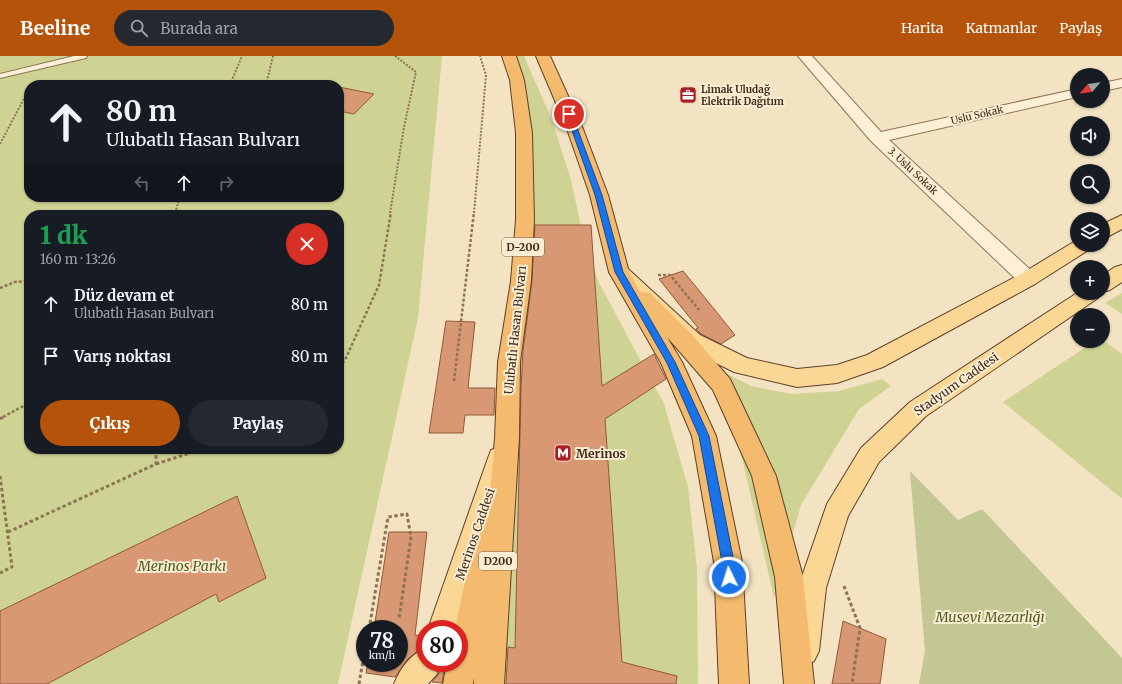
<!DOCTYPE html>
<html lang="tr">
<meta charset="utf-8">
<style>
body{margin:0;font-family:Merriweather,serif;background:#242831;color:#f1f3f6;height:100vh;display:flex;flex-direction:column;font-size:15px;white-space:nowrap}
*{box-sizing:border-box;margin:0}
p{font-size:13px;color:#9ea1a6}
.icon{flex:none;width:22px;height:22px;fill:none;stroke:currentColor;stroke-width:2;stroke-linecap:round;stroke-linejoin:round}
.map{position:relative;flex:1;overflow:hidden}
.drawer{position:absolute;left:24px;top:154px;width:320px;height:244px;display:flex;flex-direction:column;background:#171b24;border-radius:16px;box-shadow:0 1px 3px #0004}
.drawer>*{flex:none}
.hud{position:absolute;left:24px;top:24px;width:320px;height:122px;border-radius:16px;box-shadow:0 1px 3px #0004;background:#171b24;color:#f1f3f6;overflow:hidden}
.needle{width:26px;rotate:242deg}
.fabs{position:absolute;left:1070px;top:12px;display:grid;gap:8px}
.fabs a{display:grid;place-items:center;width:40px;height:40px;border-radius:50%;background:#171b24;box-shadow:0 1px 3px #0004;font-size:20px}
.speed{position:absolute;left:356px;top:564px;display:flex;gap:8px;font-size:20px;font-weight:700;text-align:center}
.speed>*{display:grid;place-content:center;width:52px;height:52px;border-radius:50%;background:#171b24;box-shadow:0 1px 3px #0004;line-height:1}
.speed small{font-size:10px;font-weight:400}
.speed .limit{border:6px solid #d22;background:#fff;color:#111}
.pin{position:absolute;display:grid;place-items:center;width:34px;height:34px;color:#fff;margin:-17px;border:2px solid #fff;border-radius:50%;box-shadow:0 1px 4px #0007}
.me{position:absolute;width:44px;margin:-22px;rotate:356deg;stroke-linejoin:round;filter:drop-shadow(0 0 3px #0008)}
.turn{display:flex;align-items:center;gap:14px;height:84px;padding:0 16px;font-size:18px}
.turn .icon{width:52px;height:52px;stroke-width:2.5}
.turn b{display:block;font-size:28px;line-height:34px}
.lanes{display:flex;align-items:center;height:38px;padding:0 16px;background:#0003;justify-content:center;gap:20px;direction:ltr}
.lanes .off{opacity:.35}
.round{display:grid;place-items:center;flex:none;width:42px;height:42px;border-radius:21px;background:#242831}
.head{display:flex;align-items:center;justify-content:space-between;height:68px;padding:0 16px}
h1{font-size:24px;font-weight:800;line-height:30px;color:#1e9e55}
.button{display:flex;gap:8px;margin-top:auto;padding:8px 16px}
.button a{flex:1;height:46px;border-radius:24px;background:#b45309;color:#fff;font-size:16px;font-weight:800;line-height:46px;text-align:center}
.button a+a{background:#242831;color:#f1f3f6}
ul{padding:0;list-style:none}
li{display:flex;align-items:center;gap:12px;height:52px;padding:0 16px}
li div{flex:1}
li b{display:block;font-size:15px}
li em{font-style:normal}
header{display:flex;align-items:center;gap:24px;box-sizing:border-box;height:56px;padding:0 20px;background:#b45309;color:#fff}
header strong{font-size:19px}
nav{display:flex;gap:22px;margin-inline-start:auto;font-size:14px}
.search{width:280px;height:36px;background:#242831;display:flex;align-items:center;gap:10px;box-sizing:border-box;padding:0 14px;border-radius:22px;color:#9ea1a6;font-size:15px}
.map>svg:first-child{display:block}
</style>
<header>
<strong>Beeline</strong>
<div class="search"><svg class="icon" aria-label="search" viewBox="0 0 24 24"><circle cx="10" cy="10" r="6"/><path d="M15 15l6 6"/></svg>Burada ara</div>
<nav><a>Harita</a><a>Katmanlar</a><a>Paylaş</a></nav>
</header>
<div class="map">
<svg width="1122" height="628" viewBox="0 0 1122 628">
<rect width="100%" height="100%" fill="#f4e3c2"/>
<path fill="#ced394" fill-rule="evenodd" d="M0 0H442L418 262 338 628H0ZM29 29H339V141H29ZM29 159H339V393H29Z
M512 0H524L552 64 571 124 583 180 599 227 664 348 688 431 697 513 698 628H500L525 207Z
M1122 237V258L1105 247Z
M1103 284 1122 298V441L1121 442 1003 346 1095 285Z
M697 302 751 330 791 338 839 335 882 323 891 330 859 353 801 449 774 542 739 389 718 340Z"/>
<path fill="#c3c794" d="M910 415 958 464 982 453 1122 602V628H919L925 595Z"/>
<path fill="#d79873" stroke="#925939" d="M339 31 374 38 354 58 339 55Z
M535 169H591L602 330 654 298 666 323 605 363 622 606 677 620 676 628H506L508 591 515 592 521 332 523 295 532 225Z
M683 215 706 243 735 279 721 288 701 278 696 273 698 272 659 223Z
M446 265 475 266 468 332H495L494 359H465L463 377H429Z
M237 440 266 522 219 546 216 538 47 628H0V555Z
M389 476H427L415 579 425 580V591L409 602 395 621 366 617 368 607H399V573H374Z
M843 565 886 583 880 628H832Z
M442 607H445L442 627 432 626 438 619Z"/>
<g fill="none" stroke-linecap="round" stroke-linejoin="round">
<defs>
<path id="service" d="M74 0H87L86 2 0 22V18Z"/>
<path id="minor" d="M798 0H812L881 76 1077 33V41L889 84 1035 218 1038 223 1035 228 1028 230 1021 228 871 85Z
M1122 23V31L1103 35V27Z"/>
<path id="primary" d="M1122 159V173L1109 180 1103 182V168Z
M1077 184V189H1092L1090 193 1035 228 883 311 837 327 797 331 734 316 684 291 612 221 609 216 612 211 619 209 626 211 700 279 747 302 797 313 837 309 867 299 1021 218Z
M1122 209V226L1110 234 1103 236V219L1115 211Z
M1077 237H1101L1098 242 926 360 879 406 848 460 826 532 819 595 814 605 804 610 794 605 789 595 798 532 827 448 861 392 910 346Z
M500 391 509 394 512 402 456 573H428L488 402 491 394Z
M425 592V607H441L437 618 428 628H394C400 613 410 599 425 592Z"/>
<path id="trunk" d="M502 0H516L524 24 532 77 534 164 531 225 520 306 519 382 504 628H474V622L473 628H443L447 607H459V573H455L476 473 480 464 488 461 495 382 498 306 511 225 516 164V77L510 24Z
M536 0H550L583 73 608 139 629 216 640 236 650 237 693 280 730 323 776 420 803 521 814 628H784L775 521 752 420 713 334 667 281 682 306 716 380 742 506 749 628H719L714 506 692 380 661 307 609 216 590 139 567 73Z"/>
</defs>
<use href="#service" stroke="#907356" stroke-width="2"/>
<use href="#minor" stroke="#907356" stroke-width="2"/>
<use href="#primary" stroke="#5d402b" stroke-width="2"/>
<use href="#trunk" stroke="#5d402b" stroke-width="2"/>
<path stroke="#907356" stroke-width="2" stroke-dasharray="2 1.5" stroke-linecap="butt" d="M230 29 242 0
M266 29 273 0
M0 88 29 33
M175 157 180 141
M390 157 404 71 416 16 395 0
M474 157 486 19 480 0"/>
<path stroke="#907356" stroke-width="2.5" stroke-dasharray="3 2" stroke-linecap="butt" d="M174 159 175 156
M658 219H670L699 254
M0 232 15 226 29 225
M339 311 345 304 379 229 391 156
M454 325 474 156
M3 361 29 347"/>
<path stroke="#907356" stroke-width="3" stroke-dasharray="3.5 2.5" stroke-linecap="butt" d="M0 363 5 360
M156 408 202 393
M0 420 12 511 0 517
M8 476 156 408V393
M844 530 860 572 852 628
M369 573 388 461 407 458 411 481 399 563
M359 628 365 593"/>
<use href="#service" fill="#fdf0d6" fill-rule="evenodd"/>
<use href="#minor" fill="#fdf0d6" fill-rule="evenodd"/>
<use href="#primary" fill="#fbd795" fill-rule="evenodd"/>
<use href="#trunk" fill="#f4ba6e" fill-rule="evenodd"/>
</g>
<path fill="#1a73e8" stroke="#114b97" d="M566 57 572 58 602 139 623 216 675 306 709 380 734 506V521L733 525 729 527 725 525 722 506 699 380 667 307 615 216 595 139 566 58Z"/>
<defs>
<symbol id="office-square" viewBox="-11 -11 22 22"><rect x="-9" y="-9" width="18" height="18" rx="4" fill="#a71e25" stroke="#faedd2"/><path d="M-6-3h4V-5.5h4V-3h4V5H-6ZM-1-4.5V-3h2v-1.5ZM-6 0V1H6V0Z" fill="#fff"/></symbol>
<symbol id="metro-square" viewBox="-11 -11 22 22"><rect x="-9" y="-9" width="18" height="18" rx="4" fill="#a71e25" stroke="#faedd2"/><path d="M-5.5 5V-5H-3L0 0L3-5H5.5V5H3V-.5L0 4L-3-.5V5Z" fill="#fff"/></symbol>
</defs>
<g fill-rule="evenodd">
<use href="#office-square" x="678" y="29" width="20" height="20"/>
<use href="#metro-square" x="553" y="387" width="20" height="20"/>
</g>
<g text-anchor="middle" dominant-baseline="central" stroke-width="4" stroke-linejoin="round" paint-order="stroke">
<g font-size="10" font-weight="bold" fill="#3e2b1c" stroke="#faedd2" text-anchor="start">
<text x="701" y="33">Limak Uludağ<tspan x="701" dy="12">Elektrik Dağıtım</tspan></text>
</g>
<g font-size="10" fill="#3e2b1c" stroke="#faedd2">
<text transform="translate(977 59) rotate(-13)">Uslu Sokak</text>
<text transform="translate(913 115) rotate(43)">3. Uslu Sokak</text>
</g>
<g fill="#faedd2" stroke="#766553" stroke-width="1">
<rect x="502" y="182" width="42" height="18" rx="3"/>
<rect x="479" y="496" width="38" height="18" rx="3"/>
</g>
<g font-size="11" font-weight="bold" fill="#3e2b1c">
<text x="523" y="191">D-200</text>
<text x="498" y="505">D200</text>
</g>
<g font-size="12" fill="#3e2b1c" stroke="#faedd2">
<text transform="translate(515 274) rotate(-84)">Ulubatlı Hasan Bulvarı</text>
<text transform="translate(956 328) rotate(-35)">Stadyum Caddesi</text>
<text transform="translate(475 478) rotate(-71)">Merinos Caddesi</text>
</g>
<g font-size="12" font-weight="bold" fill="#3e2b1c" stroke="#faedd2" text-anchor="start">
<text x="576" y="397">Merinos</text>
</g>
<g font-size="14" font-style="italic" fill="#505d20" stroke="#faedd2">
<text x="182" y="510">Merinos Parkı</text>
<text x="990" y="561">Musevi Mezarlığı</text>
</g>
</g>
</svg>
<div class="fabs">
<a><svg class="needle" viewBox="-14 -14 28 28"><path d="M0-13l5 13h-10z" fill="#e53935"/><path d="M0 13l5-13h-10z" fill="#9ea1a6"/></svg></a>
<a><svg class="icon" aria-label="sound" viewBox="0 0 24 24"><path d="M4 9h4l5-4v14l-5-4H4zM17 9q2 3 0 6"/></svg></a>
<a><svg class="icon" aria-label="search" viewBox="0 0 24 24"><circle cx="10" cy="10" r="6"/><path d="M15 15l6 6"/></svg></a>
<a><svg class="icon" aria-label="layers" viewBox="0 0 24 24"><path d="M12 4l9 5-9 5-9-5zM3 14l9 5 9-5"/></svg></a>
<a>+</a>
<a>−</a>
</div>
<div class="speed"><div>78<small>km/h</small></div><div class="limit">80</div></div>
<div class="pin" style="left:569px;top:58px;background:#d93025"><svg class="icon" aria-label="arrive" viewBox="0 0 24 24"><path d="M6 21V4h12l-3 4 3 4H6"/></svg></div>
<svg class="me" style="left:729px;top:521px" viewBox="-20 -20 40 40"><circle r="17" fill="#1a73e8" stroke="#fff" stroke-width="3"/><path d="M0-11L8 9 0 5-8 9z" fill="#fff"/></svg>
<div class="hud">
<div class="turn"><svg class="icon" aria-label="ahead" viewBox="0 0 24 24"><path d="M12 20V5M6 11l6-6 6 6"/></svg><div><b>80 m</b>Ulubatlı Hasan Bulvarı</div></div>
<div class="lanes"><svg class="icon off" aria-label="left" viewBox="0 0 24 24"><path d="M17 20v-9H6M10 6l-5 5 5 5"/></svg><svg class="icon" aria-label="ahead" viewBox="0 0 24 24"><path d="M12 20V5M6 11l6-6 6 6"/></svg><svg class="icon off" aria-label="right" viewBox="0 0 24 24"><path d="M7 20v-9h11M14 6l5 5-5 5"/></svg></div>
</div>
<section class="drawer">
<div class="head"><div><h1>1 dk</h1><p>160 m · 13:26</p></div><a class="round" style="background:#d93025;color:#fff"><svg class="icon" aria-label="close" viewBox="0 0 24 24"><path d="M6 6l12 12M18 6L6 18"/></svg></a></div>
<ul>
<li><svg class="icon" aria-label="ahead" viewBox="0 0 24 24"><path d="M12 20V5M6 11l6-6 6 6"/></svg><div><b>Düz devam et</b><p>Ulubatlı Hasan Bulvarı</p></div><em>80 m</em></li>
<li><svg class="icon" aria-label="arrive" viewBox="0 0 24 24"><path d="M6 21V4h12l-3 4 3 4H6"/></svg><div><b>Varış noktası</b></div><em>80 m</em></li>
</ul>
<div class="button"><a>Çıkış</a><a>Paylaş</a></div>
</section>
</div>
